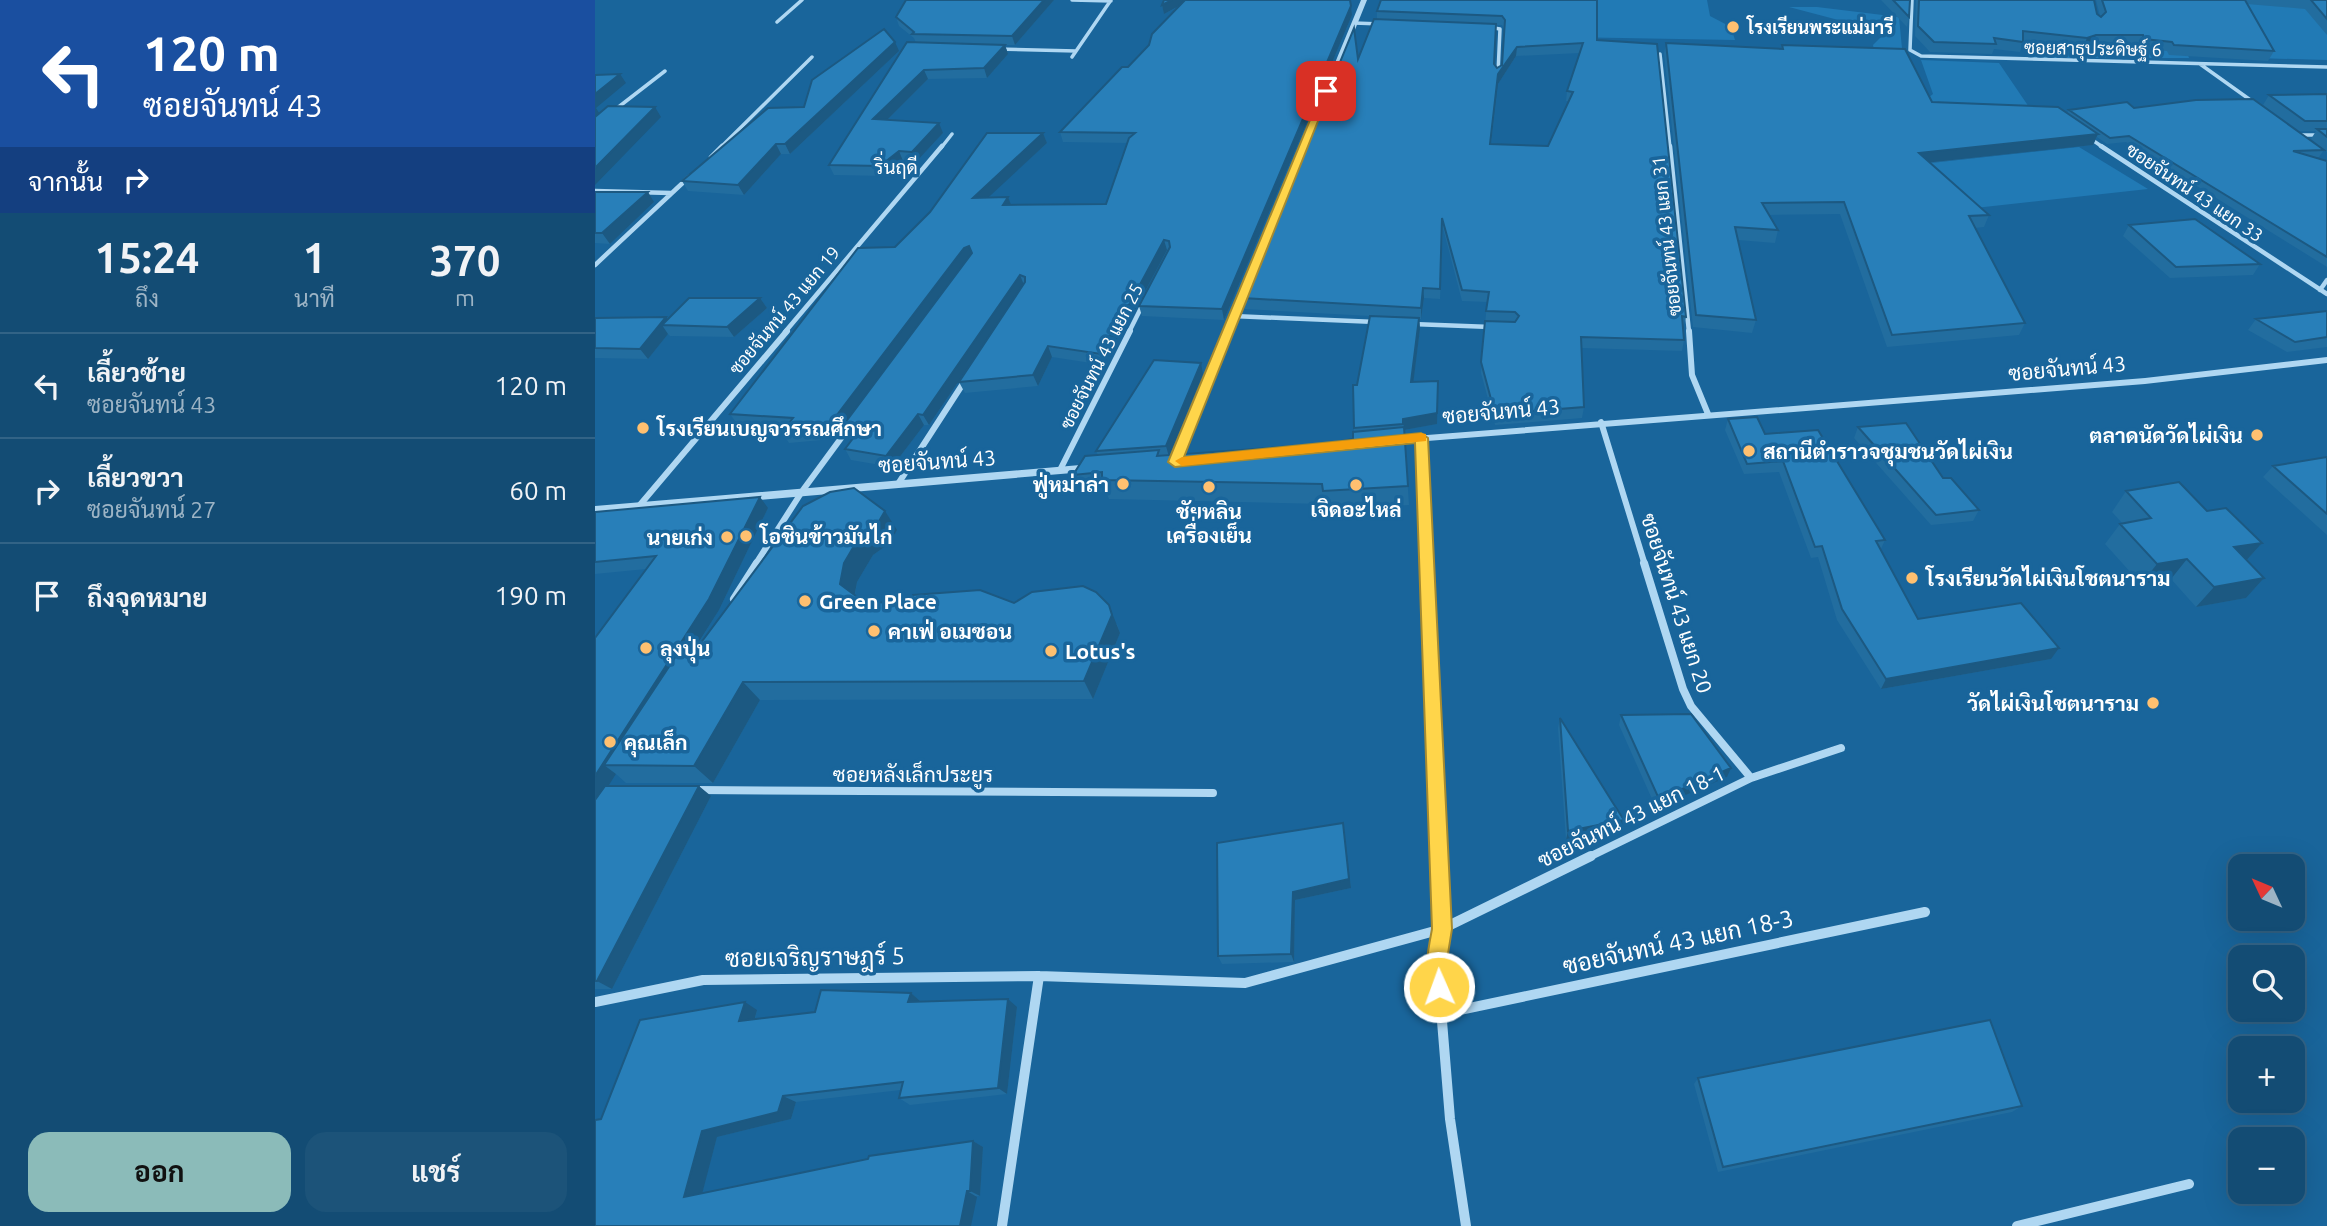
<!DOCTYPE html>
<html lang="th">
<meta charset="utf-8">
<style>
body{margin:0;font-family:Ubuntu,Sarabun,sans-serif;background:#1c5379;color:#f1f3f6;height:100vh;display:flex;flex-direction:column;font-size:26px;white-space:nowrap}
*{box-sizing:border-box;margin:0}
p{font-size:23px;color:#9db4c5}
.icon{flex:none;width:38px;height:38px;fill:none;stroke:currentColor;stroke-width:2;stroke-linecap:round;stroke-linejoin:round}
.map{position:relative;flex:1;overflow:hidden}
.drawer{display:flex;flex-direction:column;background:#134c74;width:595px}
.drawer>*{flex:none}
.guide{background:#1a4fa0;color:#fff;overflow:hidden}
.needle{width:46px;rotate:314deg}
.buttons{position:absolute;left:1633px;top:854px;display:grid;gap:14px}
.buttons a{display:grid;place-items:center;width:77px;height:77px;border-radius:14px;background:#134c74;box-shadow:0 7px 28px #0002,0 0 0 2px #326386;font-size:35px}
.pin{position:absolute;display:grid;place-items:center;width:60px;height:60px;color:#fff;margin:-30px;border-radius:14px;box-shadow:0 4px 10px #0006}
.me{position:absolute;width:77px;margin:-38px;rotate:358deg;stroke-linejoin:round;filter:drop-shadow(0 0 5px #0008)}
.turn{display:flex;align-items:center;gap:24px;height:147px;padding:0 28px;font-size:32px}
.turn .icon{width:91px;height:91px;stroke-width:2.5}
.turn b{display:block;font-size:49px;line-height:60px}
.then{display:flex;align-items:center;height:66px;padding:0 28px;background:#0003;gap:14px;font-size:26px}
.eta{display:flex;justify-content:space-evenly;align-items:center;height:119px;text-align:center}
.eta b{font-size:42px;font-weight:700;line-height:49px}
.action{display:flex;gap:14px;margin-top:auto;padding:14px 28px}
.action a{flex:1;height:80px;border-radius:21px;background:#8bbbb9;color:#111;font-size:28px;font-weight:700;line-height:80px;text-align:center}
.action a+a{background:#1c5379;color:#f1f3f6}
ul{padding:0;list-style:none}
li{display:flex;align-items:center;gap:21px;height:105px;padding:0 28px;border-top:2px solid #326386}
li div{flex:1}
li b{display:block;font-size:26px}
li em{font-style:normal}
main{display:flex;flex:1;min-height:0}
.map>svg:first-child{display:block}
</style>
<main>
<section class="drawer">
<div class="guide">
<div class="turn"><svg class="icon" aria-label="left" viewBox="0 0 24 24"><path d="M17 20v-9H6M10 6l-5 5 5 5"/></svg><div><b>120 m</b>ซอยจันทน์ 43</div></div>
<div class="then">จากนั้น<svg class="icon" aria-label="right" viewBox="0 0 24 24"><path d="M7 20v-9h11M14 6l5 5-5 5"/></svg></div>
</div>
<div class="eta">
<div><b>15:24</b><p>ถึง</p></div>
<div><b>1</b><p>นาที</p></div>
<div><b>370</b><p>m</p></div>
</div>
<ul>
<li><svg class="icon" aria-label="left" viewBox="0 0 24 24"><path d="M17 20v-9H6M10 6l-5 5 5 5"/></svg><div><b>เลี้ยวซ้าย</b><p>ซอยจันทน์ 43</p></div><em>120 m</em></li>
<li><svg class="icon" aria-label="right" viewBox="0 0 24 24"><path d="M7 20v-9h11M14 6l5 5-5 5"/></svg><div><b>เลี้ยวขวา</b><p>ซอยจันทน์ 27</p></div><em>60 m</em></li>
<li><svg class="icon" aria-label="arrive" viewBox="0 0 24 24"><path d="M6 21V4h12l-3 4 3 4H6"/></svg><div><b>ถึงจุดหมาย</b></div><em>190 m</em></li>
</ul>
<div class="action"><a>ออก</a><a>แชร์</a></div>
</section>
<div class="map">
<svg width="1732" height="1226" viewBox="0 0 1732 1226">
<rect width="100%" height="100%" fill="#19659b"/>
<path fill="#217ab5" d="M971 0H1112L1115 16 1136 27 1140 40 970 37Z
M1584 0 1732 2V60L1660 58Z
M1194 7H1222L1304 17 1308 59 1279 51 1278 45 1286 37 1285 31Z
M1428 27 1494 42 1590 47 1594 58H1434Z
M1326 60 1404 63 1436 110 1279 98H1333L1338 94Z
M1484 147 1553 189 1371 209 1326 164Z"/>
<g fill="none" stroke-linecap="round" stroke-linejoin="round">
<path stroke="#afd7f2" stroke-width="3.5" d="M477 0 516 1
M1317 0 1315 50 1326 56 1732 67
M182 22 207 0
M759 23 786 24
M893 27 905 29 903 73
M401 49 481 51
M1065 54 1075 148
M477 57 516 0
M1605 64 1661 104
M17 112 70 71
M1705 135H1732
M1493 137 1509 148
M125 148 217 57
M346 148 357 134"/>
<path stroke="#afd7f2" stroke-width="4.5" d="M1075 146 1094 332
M1506 146 1732 294
M116 157 127 146
M0 191 76 193
M0 265 94 177
M1725 290 1732 280
M638 316 781 322
M817 324 896 327
M190 332 347 146
M534 332 549 302"/>
<path stroke="#afd7f2" stroke-width="6" d="M1094 331 1097 375 1113 414
M1006 422 1050 565
M826 437 831 565
M465 470 535 331
M303 484 371 379
M44 506 192 331
M160 565 208 490 255 426"/>
<path stroke="#afd7f2" stroke-width="8" d="M831 563 844 858
M1049 563 1088 689 1096 706 1156 778
M139 599 162 563
M101 790 618 793
M992 858 1156 778 1246 748"/>
<path stroke="#afd7f2" stroke-width="10" d="M844 856 847 929 842 960 855 1119 871 1226
M0 1002 108 980 444 976 650 983 847 929 996 856
M846 1014 1330 912
M407 1226 444 976
M1422 1226 1594 1184"/>
<path fill="#afd7f2" fill-rule="evenodd" d="M766 0H772L585 462 580 466 576 465 575 462Z
M1732 357V363L1550 384 794 444 789 441 794 438 1550 378Z
M497 464 502 468 501 471 0 514V506Z"/>
</g>
<path fill="#226d9f" fill-rule="evenodd" d="M459 0 420 45H410L413 54 392 78 333 79 292 120 348 133 321 162 308 161 290 176 239 175 234 165 321 43 319 38 304 26 301 17Z
M569 0H755L757 15 629 320 547 316 544 306 572 250 537 316H533L509 365 457 357 443 386 370 393 364 382 396 334 334 425H329L297 467 256 460 250 449 258 438H254L247 428 238 439 194 443 187 432 190 428 143 425 135 414 263 248 300 247 335 212 392 133H448L452 143 393 197H413L416 205 511 204 533 143 468 142 465 132 527 67H533L554 45 557 34 585 6 569 14 567 5Z
M1002 0V40L1091 317 1088 327 1089 340 1087 351 987 348 989 407 987 418 900 425 886 373 892 302 867 301 848 228 845 299 829 298 826 319H824L825 329 818 382 842 424 809 430 814 505 730 510 729 504 514 499 511 492 485 494 478 475 503 455 501 451 608 374 575 455 728 444 758 439 759 432 758 385H762L775 316 650 309 648 298 782 19V11ZM901 25H907L909 29 907 65 902 68 899 64ZM985 53 972 91 971 101H974L953 146 896 144 903 84 921 56Z
M1286 0H1315L1314 17 1312 27Z
M1321 0H1499L1502 14 1505 16 1501 0H1732V35L1710 9 1652 4 1679 51 1673 61 1574 55 1572 51 1545 49 1543 45 1497 44 1488 48 1428 41 1425 52 1399 49 1397 54 1335 52 1320 36Z
M1071 43 1186 49 1187 45 1337 102 1472 113 1474 110 1539 108 1729 150 1724 157H1718L1732 161V267L1531 142 1512 144 1502 137 1498 145 1336 163 1394 215 1389 227 1380 228 1430 323 1424 335 1292 347 1245 214 1174 215 1183 230 1180 243 1143 240 1161 320 1157 333 1098 327 1069 53Z
M304 51 195 154H186L149 195 93 191 87 181Z
M1732 94V152L1716 139 1721 131H1704L1668 105 1674 95Z
M0 192 59 202 15 244 0 243Z
M1534 225 1665 264 1658 275 1575 278 1528 236Z
M165 298 172 308 139 337 75 336 73 334 53 359 0 358V318L73 320Z
M1732 311V347L1692 352 1653 330 1661 319Z
M1133 419 1170 434 1290 540 1286 549 1323 619 1456 659 1286 689 1242 620 1223 557 1216 558 1184 472 1149 474 1130 430Z
M1263 427 1348 478 1384 510 1378 521 1336 525 1259 438Z
M1732 457V535L1668 477 1678 466Z
M1531 491 1612 511 1667 543 1652 560 1669 578 1651 598 1601 607 1576 579 1546 584 1510 544 1525 524 1527 523 1517 512Z
M173 508 124 610 101 647 102 648 302 530 295 543 278 555 262 582 260 595 269 602 419 603 522 624 525 633 498 699 165 700 118 783H31L21 774 13 786 116 796 17 989H0V639L51 569 0 574V512Z
M1026 715 1132 777 1061 808 1024 725Z
M965 718 1029 820 1026 829 971 840 963 728Z
M748 823 756 888 700 900 699 962 627 964 623 956Z
M316 993 325 1001V1002L422 1007 412 1094 315 1105 304 1098 306 1090 201 1102 196 1119 122 1137 107 1193 378 1141 388 1147 385 1196 0 1226 6 1119 162 1010 160 1019 220 1012Z
M1103 1078 1427 1106 1417 1112 1123 1172 1099 1084Z"/>
<path fill="#1c5982" d="M449 0H459L420 45 417 36Z
M577 0H595L569 14 567 5Z
M756 6 757 15 629 320 627 309Z
M1501 35 1497 44 1488 48 1492 38Z
M300 42 304 51 195 154 190 144Z
M410 45 413 54 392 78 389 68Z
M922 47 921 56 903 84 894 154 903 74Z
M329 70 333 79 283 129 278 119Z
M25 74 31 83 1 108 6 116 0 121V94Z
M60 107 66 117 0 185V168Z
M344 123 348 133 321 162 317 152Z
M448 133 452 143 382 208 378 198Z
M1503 134 1498 145 1320 164 1324 153Z
M181 144 186 154 149 195 143 185Z
M304 151 308 161 290 176 285 166Z
M53 192 59 202 15 244 7 233Z
M413 197 417 207 408 205Z
M569 240 572 250 537 316 534 305Z
M374 246 378 256 373 258 238 439 232 428 369 248Z
M425 275 429 285 334 425 328 415Z
M828 288 829 298 826 319V308Z
M165 298 172 308 139 337 132 327Z
M530 305 533 316 509 365 506 354Z
M71 317 77 326 67 325 73 334 53 359 45 349Z
M824 318 825 329 817 393 816 382Z
M453 346 457 357 443 386 438 375Z
M606 363 608 374 574 457 571 446Z
M843 381 842 424 809 430 808 419Z
M323 414 329 425 297 467 291 456Z
M165 497 173 508 124 610 26 765H9L21 774 0 807V776Z
M290 511 302 530 295 543 278 555 262 582 258 603 245 584 249 563 265 536Z
M1667 543 1649 563 1639 547Z
M1592 559 1576 579 1546 584 1562 564Z
M1669 578 1651 598 1601 607 1619 587Z
M514 605 525 633 498 699 489 681Z
M1464 648 1456 659 1286 689 1291 679Z
M148 682 165 700 118 783 99 766Z
M1136 768 1132 777 1061 808 1064 799Z
M104 786 116 796 17 989 2 981Z
M1029 820 1026 829 971 840 973 831Z
M748 823 756 888 700 900 699 962 696 954 698 892Z
M316 993 325 1001 323 1010 313 1002Z
M413 999 422 1007 412 1094 403 1088Z
M150 1002 162 1010 157 1029 144 1021Z
M188 1096 201 1102 196 1119 122 1137 105 1202 89 1197 107 1131Z
M378 1141 388 1147 385 1196 375 1191Z
M372 1191 382 1197 376 1226H365Z"/>
<path fill="#287fb9" stroke="#1c5982" stroke-width="2" fill-rule="evenodd" d="M311 0H449L417 36 317 34 319 32 301 17Z
M569 0H577L567 5Z
M590 0H755L756 6 627 309 544 306 575 247 574 241 569 240 534 305H530L506 354 453 346 438 375 364 382 430 282V277L425 275 328 415 323 414 291 456 250 449 268 425 247 427 377 253 374 246 369 248 232 428 187 432 198 418 135 414 263 248 300 247 335 212 392 133H448L378 198 413 197 408 205 511 204 534 138 540 133 465 132 527 67H533L554 45 557 34Z
M786 0H1002V40L1062 44 1091 317 1087 316 1089 340 986 337 989 407 900 414 886 362 890 321 920 322 924 316 920 312 891 311 894 292 867 290 847 218 845 289 828 288 826 308 648 298 759 28 763 59 779 19 901 24 899 64 902 68 907 65 910 20 907 16 782 11ZM988 43 972 91 978 92 953 146 895 144 903 74 922 47Z
M1298 0H1315L1314 17Z
M1324 0H1499L1502 14 1506 17 1511 12 1507 0H1650L1679 51 1579 45 1577 42 1549 39 1548 35H1501L1492 38 1428 31V42L1399 38 1401 44 1339 42 1323 26Z
M1716 0H1732V19Z
M289 29 300 42 190 144H181L143 185 87 181 173 108 209 107 217 80Z
M312 42 410 45 389 68 329 70 278 119 344 123 317 152 304 151 285 166 234 165Z
M1071 43 1188 49 1187 45 1310 49 1337 102 1463 107 1503 134 1324 153 1394 215 1374 216 1430 323 1297 335 1249 202 1167 203 1183 230 1140 227 1161 320 1101 315Z
M25 74 0 94V75Z
M1732 94V121H1710L1674 95Z
M1658 99 1729 150 1698 151 1732 161V257L1534 136 1515 138 1474 110 1532 102 1539 108 1601 100Z
M13 106 60 107 0 168V117Z
M1722 129H1732V137Z
M0 192H53L7 233H0Z
M1600 219 1665 264 1581 267 1534 225Z
M94 298H165L132 327 67 325Z
M1732 311V337L1700 342 1661 319Z
M775 316 824 318 816 382 843 381 842 413 808 419V424L759 428 758 385H762Z
M71 317 45 349 0 348V318Z
M559 360 606 363 571 446 501 451Z
M1162 417 1170 434 1223 430 1290 540 1281 541 1323 619 1426 603 1464 648 1291 679 1247 609 1227 546 1220 547 1188 461 1152 464 1133 419Z
M1311 423 1348 478H1356L1384 510 1341 515 1263 427Z
M809 427 813 486 728 491 727 484 507 480V472L478 475 490 456 564 450 562 456 728 444 758 439V432Z
M1732 457V514L1678 466Z
M1584 482 1612 511 1631 508 1667 543 1639 547 1669 578 1619 587 1592 559 1562 564 1525 524 1556 518 1531 491Z
M259 488 290 511 283 523 265 536 249 563 245 584 269 602 314 603 318 595 385 590 419 603 437 592 488 586 501 592 514 605 517 615 489 681 148 682 99 766 9 765 91 641 102 648 208 506 235 492Z
M165 497 114 599 0 776V638L61 556 0 562V512Z
M1096 714 1136 768 1064 799 1026 715Z
M965 718 1018 803 1029 820 973 831Z
M10 786H104L2 981H0V800Z
M748 823 754 879 698 892 696 954 623 956 622 843Z
M226 990 316 993 313 1002 413 999 403 1088 304 1098 308 1082 188 1096 183 1112 107 1131 89 1197 273 1159 274 1156 378 1141 375 1191H372L365 1226H0V1120L6 1119 45 1020 150 1002 144 1021 220 1012Z
M1395 1020 1427 1106 1128 1167 1103 1078Z"/>
<path fill="#ffd54a" stroke="#a68a30" stroke-width="2" d="M731 89 735 91 589 457 826 433 833 438 857 929 852 960 854 987 851 994 844 997 836 994C828 973 833 950 837 929L820 443 580 467 573 462 727 91Z"/>
<path fill="#f59e0b" d="M826 433 831 434V441L587 466 580 461 587 457Z"/>
<g fill="#ffc070" stroke="#19659b" stroke-width="2.5">
<circle cx="1138" cy="27" r="7"/>
<circle cx="48" cy="428" r="7"/>
<circle cx="1662" cy="435" r="7"/>
<circle cx="1154" cy="451" r="7"/>
<circle cx="528" cy="484" r="7"/>
<circle cx="761" cy="485" r="7"/>
<circle cx="614" cy="487" r="7"/>
<circle cx="151" cy="536" r="7"/>
<circle cx="132" cy="537" r="7"/>
<circle cx="1317" cy="578" r="7"/>
<circle cx="210" cy="601" r="7"/>
<circle cx="279" cy="631" r="7"/>
<circle cx="51" cy="648" r="7"/>
<circle cx="456" cy="651" r="7"/>
<circle cx="1558" cy="703" r="7"/>
<circle cx="15" cy="742" r="7"/>
</g>
<g text-anchor="middle" dominant-baseline="central" stroke-width="7" stroke-linejoin="round" paint-order="stroke">
<g font-size="18" font-weight="bold" fill="#fff" stroke="#19659b" text-anchor="start">
<text x="1152" y="27">โรงเรียนพระแม่มารี</text>
</g>
<g font-size="18" fill="#fff" stroke="#19659b">
<text transform="translate(1498 48) rotate(1)">ซอยสาธุประดิษฐ์ 6</text>
<text transform="translate(1600 192) rotate(34)">ซอยจันทน์ 43 แยก 33</text>
<text transform="translate(1071 236) rotate(-96)">ซอยจันทน์ 43 แยก 31</text>
<text transform="translate(189 310) rotate(-50)">ซอยจันทน์ 43 แยก 19</text>
<text transform="translate(506 356) rotate(-63)">ซอยจันทน์ 43 แยก 25</text>
</g>
<g font-size="19" fill="#fff" stroke="#19659b">
<text x="301" y="167">ริ่นฤดี</text>
</g>
<g font-size="21" fill="#fff" stroke="#19659b">
<text transform="translate(1472 368) rotate(-5)">ซอยจันทน์ 43</text>
<text transform="translate(906 411) rotate(-5)">ซอยจันทน์ 43</text>
<text transform="translate(342 461) rotate(-4)">ซอยจันทน์ 43</text>
<text transform="translate(1082 603) rotate(72)">ซอยจันทน์ 43 แยก 20</text>
<text x="318" y="774">ซอยหลังเล็กประยูร</text>
<text transform="translate(1036 816) rotate(-26)">ซอยจันทน์ 43 แยก 18-1</text>
</g>
<g font-size="21" font-weight="bold" fill="#fff" stroke="#19659b" text-anchor="start">
<text x="62" y="428">โรงเรียนเบญจวรรณศึกษา</text>
<text x="1648" y="435" text-anchor="end">ตลาดนัดวัดไผ่เงิน</text>
<text x="1168" y="451">สถานีตำราวจชุมชนวัดไผ่เงิน</text>
<text x="514" y="484" text-anchor="end">ฟู่หม่าล่า</text>
<text x="761" y="509" text-anchor="middle">เจิดอะไหล่</text>
<text x="614" y="511" text-anchor="middle">ชัยหลิน<tspan x="614" dy="24">เครื่องเย็น</tspan></text>
<text x="165" y="536">โอชินข้าวมันไก่</text>
<text x="118" y="537" text-anchor="end">นายเก่ง</text>
<text x="1331" y="578">โรงเรียนวัดไผ่เงินโชตนาราม</text>
<text x="224" y="601">Green Place</text>
<text x="293" y="631">คาเฟ่ อเมซอน</text>
<text x="65" y="648">ลุงปุ่น</text>
<text x="470" y="651">Lotus's</text>
<text x="1544" y="703" text-anchor="end">วัดไผ่เงินโชตนาราม</text>
<text x="29" y="742">คุณเล็ก</text>
</g>
<g font-size="24" fill="#fff" stroke="#19659b">
<text transform="translate(1083 942) rotate(-12)">ซอยจันทน์ 43 แยก 18-3</text>
<text transform="translate(220 957) rotate(-1)">ซอยเจริญราษฎร์ 5</text>
</g>
</g>
</svg>
<div class="buttons">
<a><svg class="needle" viewBox="-14 -14 28 28"><path d="M0-13l5 13h-10z" fill="#e53935"/><path d="M0 13l5-13h-10z" fill="#9db4c5"/></svg></a>
<a><svg class="icon" aria-label="search" viewBox="0 0 24 24"><circle cx="10" cy="10" r="6"/><path d="M15 15l6 6"/></svg></a>
<a>+</a>
<a>−</a>
</div>
<div class="pin" style="left:731px;top:91px;background:#d93025"><svg class="icon" aria-label="arrive" viewBox="0 0 24 24"><path d="M6 21V4h12l-3 4 3 4H6"/></svg></div>
<svg class="me" style="left:844px;top:987px" viewBox="-20 -20 40 40"><circle r="17" fill="#ffd54a" stroke="#fff" stroke-width="3"/><path d="M0-11L8 9 0 5-8 9z" fill="#fff"/></svg>
</div>
</main>
